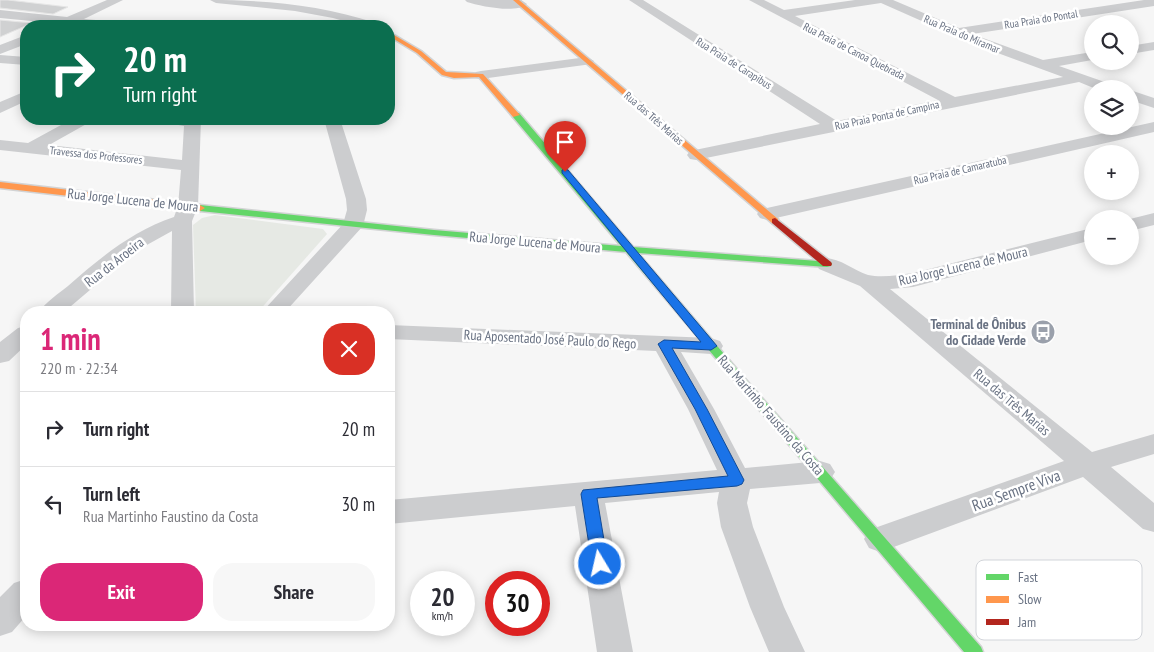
<!DOCTYPE html>
<meta charset="utf-8">
<style>
body{margin:0;font-family:"PT Sans Narrow",sans-serif;background:#f7f7f7;color:#2b2b33;height:100vh;display:flex;flex-direction:column;font-size:19px;white-space:nowrap}
*{box-sizing:border-box;margin:0}
p{font-size:16px;color:#7c7c81}
.icon{flex:none;width:28px;height:28px;fill:none;stroke:currentColor;stroke-width:2;stroke-linecap:round;stroke-linejoin:round}
.map{position:relative;flex:1;overflow:hidden}
.sheet{position:absolute;left:20px;top:306px;width:375px;height:325px;display:flex;flex-direction:column;background:#fff;border-radius:20px;box-shadow:0 2px 12px #0003}
.sheet>*{flex:none}
.guide{position:absolute;left:20px;top:20px;width:375px;height:105px;border-radius:20px;box-shadow:0 2px 12px #0003;background:#0b6e4f;color:#fff;overflow:hidden}
.buttons{position:absolute;left:1084px;top:15px;display:grid;gap:10px}
.buttons a{display:grid;place-items:center;width:55px;height:55px;border-radius:50%;background:#fff;box-shadow:0 2px 12px #0003;font-size:25px}
.speed{position:absolute;left:410px;top:571px;display:flex;gap:10px;font-size:25px;font-weight:700;text-align:center}
.speed>*{display:grid;place-content:center;width:65px;height:65px;border-radius:50%;background:#fff;box-shadow:0 2px 12px #0003;line-height:1}
.speed small{font-size:12px;font-weight:400}
.speed .limit{border:8px solid #d22;background:#fff;color:#111}
.pin{position:absolute;display:grid;place-items:center;width:42px;height:42px;color:#fff;margin:-51px -21px;border-radius:50% 50% 50% 0;rotate:-45deg;box-shadow:0 0 5px #0007}
.pin .icon{rotate:45deg}
.me{position:absolute;width:55px;margin:-28px;rotate:351deg;stroke-linejoin:round;filter:drop-shadow(0 0 4px #0008)}
.turn{display:flex;align-items:center;gap:18px;height:105px;padding:0 20px;font-size:22px}
.turn .icon{width:65px;height:65px;stroke-width:2.5}
.turn b{display:block;font-size:35px;line-height:42px}
.round{display:grid;place-items:center;flex:none;width:52px;height:52px;border-radius:20px;background:#f7f7f7}
.overview{display:flex;align-items:center;justify-content:space-between;height:85px;padding:0 20px}
h1{font-size:30px;font-weight:700;line-height:38px;color:#db2777}
.primary-button{display:flex;gap:10px;margin-top:auto;padding:10px 20px}
.primary-button a{flex:1;height:58px;border-radius:20px;background:#db2777;color:#fff;font-size:20px;font-weight:700;line-height:58px;text-align:center}
.primary-button a+a{background:#f7f7f7;color:#2b2b33}
ul{padding:0;list-style:none}
li{display:flex;align-items:center;gap:15px;height:75px;padding:0 20px;border-top:1px solid #e1e1e2}
li div{flex:1}
li b{display:block;font-size:19px}
li em{font-style:normal}
.map>svg:first-child{display:block}
</style>
<div class="map">
<svg width="1154" height="652" viewBox="0 0 1154 652">
<rect width="100%" height="100%" fill="#f6f6f6"/>
<path fill="#e6e9e4" d="M215 215 323 229 327 234 258 312H196L193 225 202 218Z"/>
<path fill="#d0d1d2" stroke="#e6e6e6" d="M0 0H8L68 7 53 14 0 8Z
M0 20 32 23 0 37Z"/>
<g fill="none" stroke-linecap="round" stroke-linejoin="round">
<defs>
<path id="fast" d="M513 113H519L633 247 831 262 832 264 831 266 827 267 638 253 747 381 981 647 983 652H964L626 252 434 235 200 211 195 208 200 205 434 230 621 246 513 117Z"/>
<path id="slow" d="M513 0H519L778 219V223H772Z
M389 32 421 51 446 72 483 74 520 115 513 117 479 77 454 78 442 75 417 53 389 36Z
M0 182 200 205 205 208 200 211 0 188Z"/>
<path id="jam" d="M775 218 831 262 832 264 831 266H823L772 223V219Z"/>
</defs>
<use href="#fast" stroke="#d2d3d4" stroke-width="3"/>
<use href="#slow" stroke="#d2d3d4" stroke-width="3"/>
<use href="#jam" stroke="#d2d3d4" stroke-width="3"/>
<path fill="#cccdcf" fill-rule="evenodd" d="M107 0H123L84 19 119 22 123 23 125 26H84L0 18V10L67 17Z
M210 0C268 0 322 5 376 23L378 26H361L333 18 295 11 216 3Z
M465 0H521L527 4C516 14 480 6 467 2Z
M629 0H643L837 121 938 100 749 0H764L784 10 855 0H893L959 28 1144 0H1154V6L972 34 1043 60 1092 52V60L1059 66 1116 86 1118 89H1096L1079 82 696 160 690 159 687 155 690 151 820 124ZM881 3 976 45 1063 77 955 97 795 16Z
M26 35V44L0 54V45Z
M1154 42V50L1130 54V46Z
M0 55 26 57V65L0 63Z
M587 57 594 61 592 64 481 79 476 78 474 75 476 72 481 71Z
M1130 90 1154 98V108L1130 100Z
M26 91V101L0 113V102Z
M72 119H92L90 122 49 145 182 160 184 126 162 122 160 119H201L198 206 192 221 194 312H171L172 231 136 251 64 312H39C46 302 58 294 68 286 100 258 132 231 174 217L178 206 181 170 0 150V140L28 143Z
M324 119H340L366 199 367 210 363 226 285 312H262L343 224 347 210 346 199Z
M1154 122V132L767 220 760 218 757 214 760 210 767 208Z
M1154 213V225L1130 231V219Z
M1092 228V240L913 287 890 289 1092 452 1154 434V454L1111 467 1154 503V532L1143 529 1083 477 891 548 880 552 869 548 864 539 869 530 1064 461 860 286 819 269 816 264 819 259C837 255 852 270 868 275 882 278 899 275 913 273Z
M389 325 711 338 720 341 723 346 720 351 711 354 681 352 714 409 745 468 820 461 830 464 835 472 830 480 820 483 750 489 747 503 753 527 784 607 805 652H769L750 607 721 527 717 503 719 492 605 503 633 652H597L575 506 389 524V500L717 470 688 409 656 351 389 339Z
M26 326V345L9 361 0 363V342L18 328Z
M26 579V616L12 632 0 636V597L14 583Z"/>
<use href="#fast" fill="#63d668" fill-rule="evenodd"/>
<use href="#slow" fill="#ff974d" fill-rule="evenodd"/>
<use href="#jam" fill="#b3261e" fill-rule="evenodd"/>
</g>
<path fill="#1a73e8" stroke="#114b97" d="M565 169 568 170 717 346 711 350 672 348 707 409 744 480 742 484 737 486 597 498 608 564 606 569 600 571 595 569 592 564 581 494 583 490 728 476 695 409 658 344 664 340 701 342 562 173V170Z"/>
<defs>
<symbol id="bus-disc" viewBox="-11 -11 22 22"><circle r="9.5" fill="#9aa0ab" stroke="#fff"/><path d="M-5-6H5V4H4V6H2V4H-2V6H-4V4H-5ZM-3.5-4V0h7V-4ZM-3.5 1.2v1.5H-2V1.2ZM2 1.2v1.5H3.5V1.2Z" fill="#fff"/></symbol>
</defs>
<g fill-rule="evenodd">
<use href="#bus-disc" x="1029" y="318" width="28" height="28"/>
</g>
<g text-anchor="middle" dominant-baseline="central" stroke-width="5" stroke-linejoin="round" paint-order="stroke">
<g font-size="11" fill="#697283" stroke="#fff">
<text transform="translate(1041 19) rotate(-9)">Rua Praia do Pontal</text>
<text transform="translate(962 34) rotate(23)">Rua Praia do Miramar</text>
<text transform="translate(854 51) rotate(27)">Rua Praia de Canoa Quebrada</text>
<text transform="translate(734 63) rotate(32)">Rua Praia de Carapibus</text>
<text transform="translate(887 115) rotate(-12)">Rua Praia Ponta de Campina</text>
<text transform="translate(654 118) rotate(41)">Rua das Três Marias</text>
<text transform="translate(96 155) rotate(6)">Travessa dos Professores</text>
<text transform="translate(960 170) rotate(-13)">Rua Praia de Camaratuba</text>
</g>
<g font-size="14" fill="#697283" stroke="#fff">
<text transform="translate(133 200) rotate(6)">Rua Jorge Lucena de Moura</text>
<text transform="translate(535 242) rotate(5)">Rua Jorge Lucena de Moura</text>
<text transform="translate(114 262) rotate(-38)">Rua da Aroeira</text>
<text transform="translate(963 266) rotate(-13)">Rua Jorge Lucena de Moura</text>
<text transform="translate(550 339) rotate(3)">Rua Aposentado José Paulo do Rego</text>
<text transform="translate(1012 402) rotate(40)">Rua das Três Marias</text>
<text transform="translate(771 415) rotate(49)">Rua Martinho Faustino da Costa</text>
</g>
<g font-size="14" font-weight="bold" fill="#697283" stroke="#fff" text-anchor="end">
<text x="1026" y="324">Terminal de Ônibus<tspan x="1026" dy="16">do Cidade Verde</tspan></text>
</g>
<g font-size="16" fill="#697283" stroke="#fff">
<text transform="translate(1016 490) rotate(-20)">Rua Sempre Viva</text>
</g>
</g>
<rect x="976" y="560" width="166" height="80" rx="8" fill="#fff" stroke="#d2d5da" stroke-width="1"/>
<rect x="986" y="574" width="23" height="6" fill="#63d668"/>
<rect x="986" y="596" width="23" height="7" fill="#ff974d"/>
<rect x="986" y="619" width="23" height="6" fill="#b3261e"/>
<g font-size="14" fill="#697283">
<text x="1018" y="582">Fast</text>
<text x="1018" y="604">Slow</text>
<text x="1018" y="627">Jam</text>
</g>
</svg>
<div class="buttons">
<a><svg class="icon" aria-label="search" viewBox="0 0 24 24"><circle cx="10" cy="10" r="6"/><path d="M15 15l6 6"/></svg></a>
<a><svg class="icon" aria-label="layers" viewBox="0 0 24 24"><path d="M12 4l9 5-9 5-9-5zM3 14l9 5 9-5"/></svg></a>
<a>+</a>
<a>−</a>
</div>
<div class="speed"><div>20<small>km/h</small></div><div class="limit">30</div></div>
<div class="pin" style="left:565px;top:172px;background:#d93025"><svg class="icon" aria-label="arrive" viewBox="0 0 24 24"><path d="M6 21V4h12l-3 4 3 4H6"/></svg></div>
<svg class="me" style="left:600px;top:564px" viewBox="-20 -20 40 40"><circle r="17" fill="#1a73e8" stroke="#fff" stroke-width="3"/><path d="M0-11L8 9 0 5-8 9z" fill="#fff"/></svg>
<div class="guide">
<div class="turn"><svg class="icon" aria-label="right" viewBox="0 0 24 24"><path d="M7 20v-9h11M14 6l5 5-5 5"/></svg><div><b>20 m</b>Turn right</div></div>
</div>
<section class="sheet">
<div class="overview"><div><h1>1 min</h1><p>220 m · 22:34</p></div><a class="round" style="background:#d93025;color:#fff"><svg class="icon" aria-label="close" viewBox="0 0 24 24"><path d="M6 6l12 12M18 6L6 18"/></svg></a></div>
<ul>
<li><svg class="icon" aria-label="right" viewBox="0 0 24 24"><path d="M7 20v-9h11M14 6l5 5-5 5"/></svg><div><b>Turn right</b></div><em>20 m</em></li>
<li><svg class="icon" aria-label="left" viewBox="0 0 24 24"><path d="M17 20v-9H6M10 6l-5 5 5 5"/></svg><div><b>Turn left</b><p>Rua Martinho Faustino da Costa</p></div><em>30 m</em></li>
</ul>
<div class="primary-button"><a>Exit</a><a>Share</a></div>
</section>
</div>
